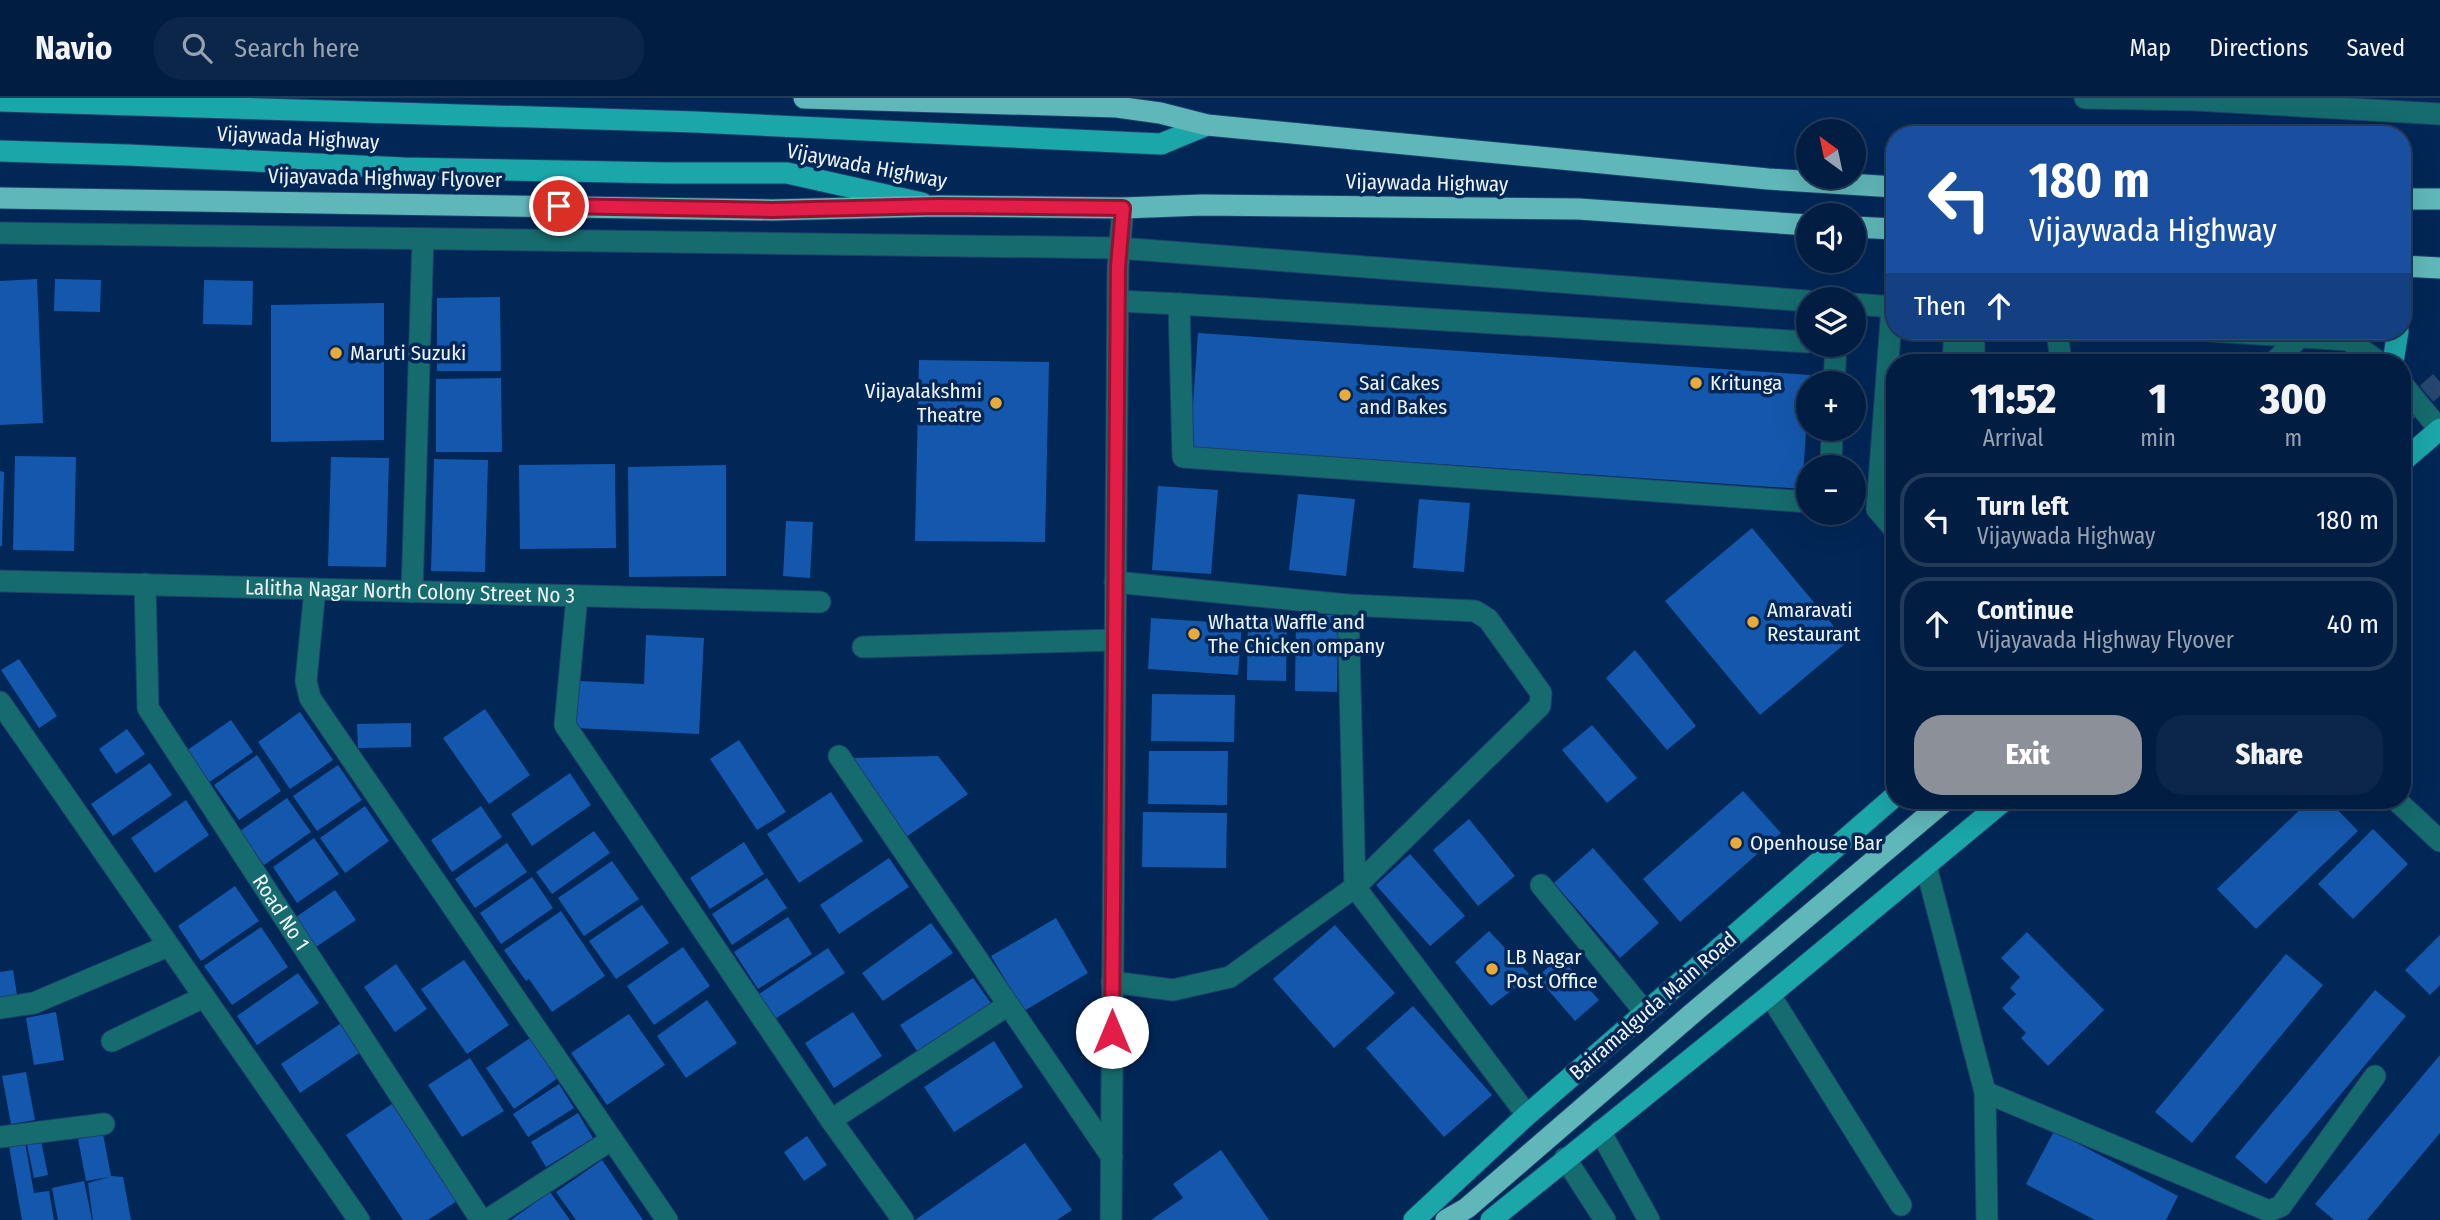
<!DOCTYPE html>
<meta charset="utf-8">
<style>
body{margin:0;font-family:"Fira Sans Condensed",sans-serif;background:#0b2648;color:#f1f3f6;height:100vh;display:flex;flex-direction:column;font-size:26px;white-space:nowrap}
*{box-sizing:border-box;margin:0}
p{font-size:23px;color:#96a2b1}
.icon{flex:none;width:38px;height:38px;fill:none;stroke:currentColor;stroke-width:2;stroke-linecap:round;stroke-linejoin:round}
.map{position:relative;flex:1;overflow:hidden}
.panel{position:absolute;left:1886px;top:256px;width:525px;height:455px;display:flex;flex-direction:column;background:#011d41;border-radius:28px;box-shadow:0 7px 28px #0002,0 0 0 2px #233b5a}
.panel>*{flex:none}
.guide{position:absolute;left:1886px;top:28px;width:525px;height:214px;border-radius:28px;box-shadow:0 7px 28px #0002,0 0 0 2px #233b5a;background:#1a4fa0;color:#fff;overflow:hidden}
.needle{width:46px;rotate:327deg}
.fabs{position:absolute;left:1796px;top:21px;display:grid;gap:14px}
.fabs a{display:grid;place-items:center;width:70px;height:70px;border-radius:50%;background:#011d41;box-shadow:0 7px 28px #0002,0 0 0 2px #233b5a;font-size:35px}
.pin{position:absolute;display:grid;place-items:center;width:60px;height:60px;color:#fff;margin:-30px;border:4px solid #fff;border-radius:50%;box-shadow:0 2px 7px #0007}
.me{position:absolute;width:77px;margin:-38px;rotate:0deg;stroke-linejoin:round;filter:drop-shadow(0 0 5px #0008)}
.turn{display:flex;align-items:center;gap:24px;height:147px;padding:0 28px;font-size:32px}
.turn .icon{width:91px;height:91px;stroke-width:2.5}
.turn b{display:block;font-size:49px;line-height:60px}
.then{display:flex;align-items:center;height:66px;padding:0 28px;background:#0003;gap:14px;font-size:26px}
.eta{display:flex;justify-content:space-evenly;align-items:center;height:119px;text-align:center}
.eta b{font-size:42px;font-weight:800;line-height:49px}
.button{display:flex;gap:14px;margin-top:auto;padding:14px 28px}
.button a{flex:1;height:80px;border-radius:28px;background:#8c9099;color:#fff;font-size:28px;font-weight:800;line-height:80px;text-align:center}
.button a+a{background:#0b2648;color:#f1f3f6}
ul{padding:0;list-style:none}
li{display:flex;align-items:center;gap:21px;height:94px;margin:0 14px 10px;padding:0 14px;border:4px solid #233b5a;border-radius:28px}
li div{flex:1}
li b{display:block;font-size:26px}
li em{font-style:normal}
header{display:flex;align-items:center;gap:42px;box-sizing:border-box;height:98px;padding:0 35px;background:#011d41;border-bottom:2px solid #233b5a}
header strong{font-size:33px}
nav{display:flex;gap:38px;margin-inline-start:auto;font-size:24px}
.search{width:490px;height:63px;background:#0b2648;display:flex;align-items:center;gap:18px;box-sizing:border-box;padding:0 24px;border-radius:28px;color:#96a2b1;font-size:26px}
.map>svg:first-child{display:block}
</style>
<header>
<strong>Navio</strong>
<div class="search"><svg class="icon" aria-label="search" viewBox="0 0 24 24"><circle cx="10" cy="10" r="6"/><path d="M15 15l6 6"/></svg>Search here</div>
<nav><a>Map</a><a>Directions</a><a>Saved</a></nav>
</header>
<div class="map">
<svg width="2440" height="1122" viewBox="0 0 2440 1122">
<rect width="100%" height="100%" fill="#012757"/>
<path fill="#1458ad" d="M37 181 43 325 0 327V183Z
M55 181 101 182 100 214 54 213Z
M204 182 253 183 252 227 203 226Z
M500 199 501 273H437V200Z
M384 205V342L271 344V207Z
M1198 235 1810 277 1802 391 1190 349Z
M919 262 1049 264 1045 444 915 443Z
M501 280 502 354H436V281Z
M15 358 76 359 74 453 13 452Z
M331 359 389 360 386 469 328 468Z
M434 361 488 362 485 474 431 473Z
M615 366 616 450 520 451 519 367Z
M726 367V478L629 479 628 369Z
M0 373 4 374 2 448H0Z
M1158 388 1218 392 1211 476 1152 472Z
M1298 396 1355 401 1346 478 1289 472Z
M1419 401 1470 405 1464 474 1413 470Z
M786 423 813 424 810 480 783 478Z
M1752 430 1847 544 1760 617 1665 503Z
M1296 517H1338L1337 594 1295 593Z
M1248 519 1287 520 1286 583 1247 582Z
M1151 520 1242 526 1238 577 1148 571Z
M646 537 704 540 699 636 575 630 578 583 644 586Z
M1635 552 1696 628 1667 652 1606 580Z
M19 561 57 618 39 630 1 572Z
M1152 596 1235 597 1234 644 1151 643Z
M485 611 530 677 489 706 443 640Z
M300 614 333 662 290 691 258 644Z
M231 622 253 654 208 685 186 653Z
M411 625V649L358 650 357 626Z
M1592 627 1637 680 1607 705 1562 652Z
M127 631 145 656 116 676 99 651Z
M739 642 786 714 757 732 710 661Z
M1149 653H1228L1227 707 1148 706Z
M257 657 281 693 239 722 214 687Z
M938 658 968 696 906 739 852 660Z
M150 665 172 697 113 738 91 706Z
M338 667 362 702 317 733 293 698Z
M570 675 591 707 532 748 511 716Z
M1743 693 1781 735 1680 824 1643 781Z
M831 694 863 743 799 785 767 736Z
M287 700 311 734 264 767 240 733Z
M186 702 209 737 155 775 131 740Z
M2310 702H2328L2358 733 2256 831 2217 791Z
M365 708 389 743 345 775 320 740Z
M481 708 502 739 452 774 431 742Z
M1143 714 1227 715 1226 770 1142 769Z
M1469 721 1515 778 1478 808 1433 752Z
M2373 731 2408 766 2353 821 2318 786Z
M594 733 610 755 552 796 536 774Z
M314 740 339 776 297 805 273 769Z
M744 744 764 776 710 811 690 780Z
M507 745 527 774 475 810 455 781Z
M1593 750 1659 825 1620 860 1554 785Z
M1410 756 1465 818 1430 848 1376 787Z
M889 760 909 789 839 836 820 807Z
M612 763 639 801 584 838 558 800Z
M532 779 553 810 501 846 480 815Z
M767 780 787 810 732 847 712 816Z
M235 788 259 823 201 863 178 828Z
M335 792 356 822 316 849 296 819Z
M642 807 669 845 616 881 589 843Z
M561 813 605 878 552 914 529 881 526 883 504 852Z
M788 819 812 856 758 891 734 854Z
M1056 820 1088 875 1024 913 991 858Z
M931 825 953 855 883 903 862 875Z
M1335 827 1395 895 1334 950 1273 881Z
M261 829 288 869 232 907 204 868Z
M1489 833 1531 878 1491 908 1455 864Z
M2027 834 2104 912 2048 968 2021 940 2026 935 2002 910 2016 896 2010 890 2020 879 2001 860Z
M2440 837V887L2430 897 2405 872Z
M683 849 710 888 654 927 627 888Z
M828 850 845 875 775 921 759 896Z
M2286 856 2323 887 2192 1045 2155 1014Z
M1560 859 1599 902 1575 923 1537 879Z
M464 862 509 927 467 956 421 891Z
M396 866 427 911 395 934 364 889Z
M13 872 18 903 0 906V874Z
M298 875 319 905 257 947 237 918Z
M973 880 993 908 917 953 900 927Z
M2375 892 2406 918 2266 1086 2235 1059Z
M707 902 737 945 686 980 657 938Z
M1413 908 1492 997 1444 1039 1366 950Z
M56 914 64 962 34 967 26 920Z
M853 914 882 958 834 990 805 945Z
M629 916 665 967 607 1007 571 955Z
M340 926 359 955 300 995 281 966Z
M530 940 558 980 514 1011 486 970Z
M994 943 1023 989 954 1034 924 989Z
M2440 957V1035L2367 1122H2334L2315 1106Z
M470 960 504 1013 462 1039 428 987Z
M26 974 35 1022 11 1026 2 978Z
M559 986 574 1010 528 1039 513 1016Z
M392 1006 457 1103 428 1122H403L346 1037Z
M578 1015 593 1040 546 1069 531 1044Z
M2054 1033 2178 1098 2166 1122H2095L2026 1086Z
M103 1036 111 1078 123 1079 131 1122H93L88 1085 109 1079 86 1083 78 1041Z
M807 1038 827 1067 804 1083 784 1054Z
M41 1043 48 1077 34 1080 27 1046Z
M25 1045 34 1095 49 1093 54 1122H22L9 1048Z
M1025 1045 1072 1112 1057 1122H915Z
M1221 1052 1269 1122H1151L1183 1100 1173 1086Z
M602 1062 643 1122H576L556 1094Z
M84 1083 92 1122H58L52 1090Z
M550 1094 570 1122H511Z"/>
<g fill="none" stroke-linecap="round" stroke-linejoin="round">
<path stroke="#25466f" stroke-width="21" stroke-dasharray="21 10" stroke-linecap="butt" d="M2403 316 2440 284"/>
<defs>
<g id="minor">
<path d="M2085 0 2195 2 2440 16"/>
<path d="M0 135 1119 150 1808 203"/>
<path d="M1118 203 1179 206"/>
<path d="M1853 206 1895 209"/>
<path d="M1892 209 1877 411 1895 432"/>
<path d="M2057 233 2061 264"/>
<path d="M2211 233 2348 242 2379 264"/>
<path d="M1808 244 1179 206 1183 359 1808 404"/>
<path d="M1953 264 1955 233"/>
<path d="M1974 264V233"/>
<path d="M2274 264 2300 239"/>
<path d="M1834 285 1836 247"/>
<path d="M2403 287 2440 332"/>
<path d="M1831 369 1832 331"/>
<path id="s1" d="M0 483 820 504"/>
<path d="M1115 484 1348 507 1355 789 1527 1017"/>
<path id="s2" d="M145 486 148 610 481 1122"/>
<path d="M315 491 306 583 310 600 667 1122"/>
<path d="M412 494 423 141"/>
<path d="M577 498 565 627 831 1022 903 1122"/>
<path d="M863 549 1115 542"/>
<path d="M0 604 359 1122"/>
<path d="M839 658 1112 1059"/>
<path d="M2396 702 2440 743"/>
<path d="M1926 768 1985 994 1987 1122"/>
<path d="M1541 787 1645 914"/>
<path d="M1112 884 1173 892 1230 879 1355 789 1540 608 1541 595 1488 521 1475 513 1348 507"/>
<path d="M1770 897 1901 1107"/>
<path d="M0 910 34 905 168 848"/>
<path d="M112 943 204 899"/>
<path d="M1985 994 2269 1113 2281 1108 2375 978"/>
<path d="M831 1022 1008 907"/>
<path d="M1600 1033 1649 1122"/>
<path d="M0 1039 104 1026"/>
<path d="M1565 1060 1605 1122"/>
<path d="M487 1122 611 1042"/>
<path d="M1111 1122 1118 169 1123 110"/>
</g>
<path id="major" d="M0 3 695 24 1161 46 1207 27
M0 53 128 57 403 70 669 75H787L922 105
M2393 264 2398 233
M2403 363 2440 331
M1414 1122 1527 1017 1895 698
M1491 1122 1770 897 2005 702"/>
<path id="highway" d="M804 0 1117 9 1160 15 1207 27 1768 81 1895 89
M0 100 772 112 938 108 1123 110 1202 107 1579 111 1808 127
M2403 101H2440
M1853 129 1895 131
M2403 168 2440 170
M1446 1122 1467 1110 1694 914 1946 702"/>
</defs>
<use href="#minor" stroke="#1e406b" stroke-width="23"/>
<use href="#major" stroke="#1e406b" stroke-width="23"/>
<use href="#highway" stroke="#1e406b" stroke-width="23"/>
<use href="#minor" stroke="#156b6d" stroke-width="21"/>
<use href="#major" stroke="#1ba6a9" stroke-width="21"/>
<use href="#highway" stroke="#60b7b9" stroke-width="21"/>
</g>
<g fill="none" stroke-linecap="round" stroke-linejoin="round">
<defs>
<path id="route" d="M559 108 772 112 938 108 1123 110 1118 169 1112 934"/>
</defs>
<use href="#route" stroke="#92132f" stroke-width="18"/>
<use href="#route" stroke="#e11d48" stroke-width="12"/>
</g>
<g fill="#eaaa39" stroke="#012757" stroke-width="2.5">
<circle cx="336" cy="255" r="7"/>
<circle cx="1696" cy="285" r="7"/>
<circle cx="1345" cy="297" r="7"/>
<circle cx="996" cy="305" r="7"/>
<circle cx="1753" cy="524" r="7"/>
<circle cx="1194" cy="536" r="7"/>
<circle cx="1736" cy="745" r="7"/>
<circle cx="1492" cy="871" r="7"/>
</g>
<g text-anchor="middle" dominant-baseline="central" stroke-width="7" stroke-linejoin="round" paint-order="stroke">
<g font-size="21" fill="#f0f4fa" stroke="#012757">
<text transform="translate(298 40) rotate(3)">Vijaywada Highway</text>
<text transform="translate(867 68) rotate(11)">Vijaywada Highway</text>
<text transform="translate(385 80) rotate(1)">Vijayavada Highway Flyover</text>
<text transform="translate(1427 85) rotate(1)">Vijaywada Highway</text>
<text stroke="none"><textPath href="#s1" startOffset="410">Lalitha Nagar North Colony Street No 3</textPath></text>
<text stroke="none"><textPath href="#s2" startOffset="368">Road No 1</textPath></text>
<text transform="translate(1653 908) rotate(-41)">Bairamalguda Main Road</text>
</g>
<g font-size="21" fill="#f0f4fa" stroke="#012757" text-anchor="start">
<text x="350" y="255">Maruti Suzuki</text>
<text x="1359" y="285">Sai Cakes<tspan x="1359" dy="24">and Bakes</tspan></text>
<text x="1710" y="285">Kritunga</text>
<text x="982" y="293" text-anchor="end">Vijayalakshmi<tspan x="982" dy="24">Theatre</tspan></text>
<text x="1767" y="512">Amaravati<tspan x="1767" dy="24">Restaurant</tspan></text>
<text x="1208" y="524">Whatta Waffle and<tspan x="1208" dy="24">The Chicken ompany</tspan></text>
<text x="1750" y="745">Openhouse Bar</text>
<text x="1506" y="859">LB Nagar<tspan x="1506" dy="24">Post Office</tspan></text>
</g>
</g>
</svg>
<div class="fabs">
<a><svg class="needle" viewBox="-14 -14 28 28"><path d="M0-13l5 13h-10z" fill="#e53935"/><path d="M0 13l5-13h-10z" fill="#96a2b1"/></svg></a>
<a><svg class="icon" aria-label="sound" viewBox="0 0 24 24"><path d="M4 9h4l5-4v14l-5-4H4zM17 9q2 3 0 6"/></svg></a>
<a><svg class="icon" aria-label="layers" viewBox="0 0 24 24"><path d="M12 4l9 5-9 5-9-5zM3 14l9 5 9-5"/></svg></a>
<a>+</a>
<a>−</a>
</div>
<div class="pin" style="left:559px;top:108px;background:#d93025"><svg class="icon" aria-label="arrive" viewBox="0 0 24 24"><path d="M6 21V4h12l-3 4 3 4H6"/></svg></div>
<svg class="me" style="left:1112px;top:934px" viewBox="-20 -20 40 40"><circle r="19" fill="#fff"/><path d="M0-13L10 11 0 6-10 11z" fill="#e11d48"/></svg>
<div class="guide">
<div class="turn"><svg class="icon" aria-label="left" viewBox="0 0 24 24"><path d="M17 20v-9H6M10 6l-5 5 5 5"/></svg><div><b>180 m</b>Vijaywada Highway</div></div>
<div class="then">Then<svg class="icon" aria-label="ahead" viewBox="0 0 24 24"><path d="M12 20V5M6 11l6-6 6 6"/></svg></div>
</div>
<section class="panel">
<div class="eta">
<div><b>11:52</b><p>Arrival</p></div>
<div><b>1</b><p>min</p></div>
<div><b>300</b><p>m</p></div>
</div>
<ul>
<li><svg class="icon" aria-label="left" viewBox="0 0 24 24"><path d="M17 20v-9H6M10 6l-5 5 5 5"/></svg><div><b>Turn left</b><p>Vijaywada Highway</p></div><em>180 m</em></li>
<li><svg class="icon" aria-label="ahead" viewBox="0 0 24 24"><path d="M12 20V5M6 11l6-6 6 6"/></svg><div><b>Continue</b><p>Vijayavada Highway Flyover</p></div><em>40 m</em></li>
</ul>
<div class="button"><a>Exit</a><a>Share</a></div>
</section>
</div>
